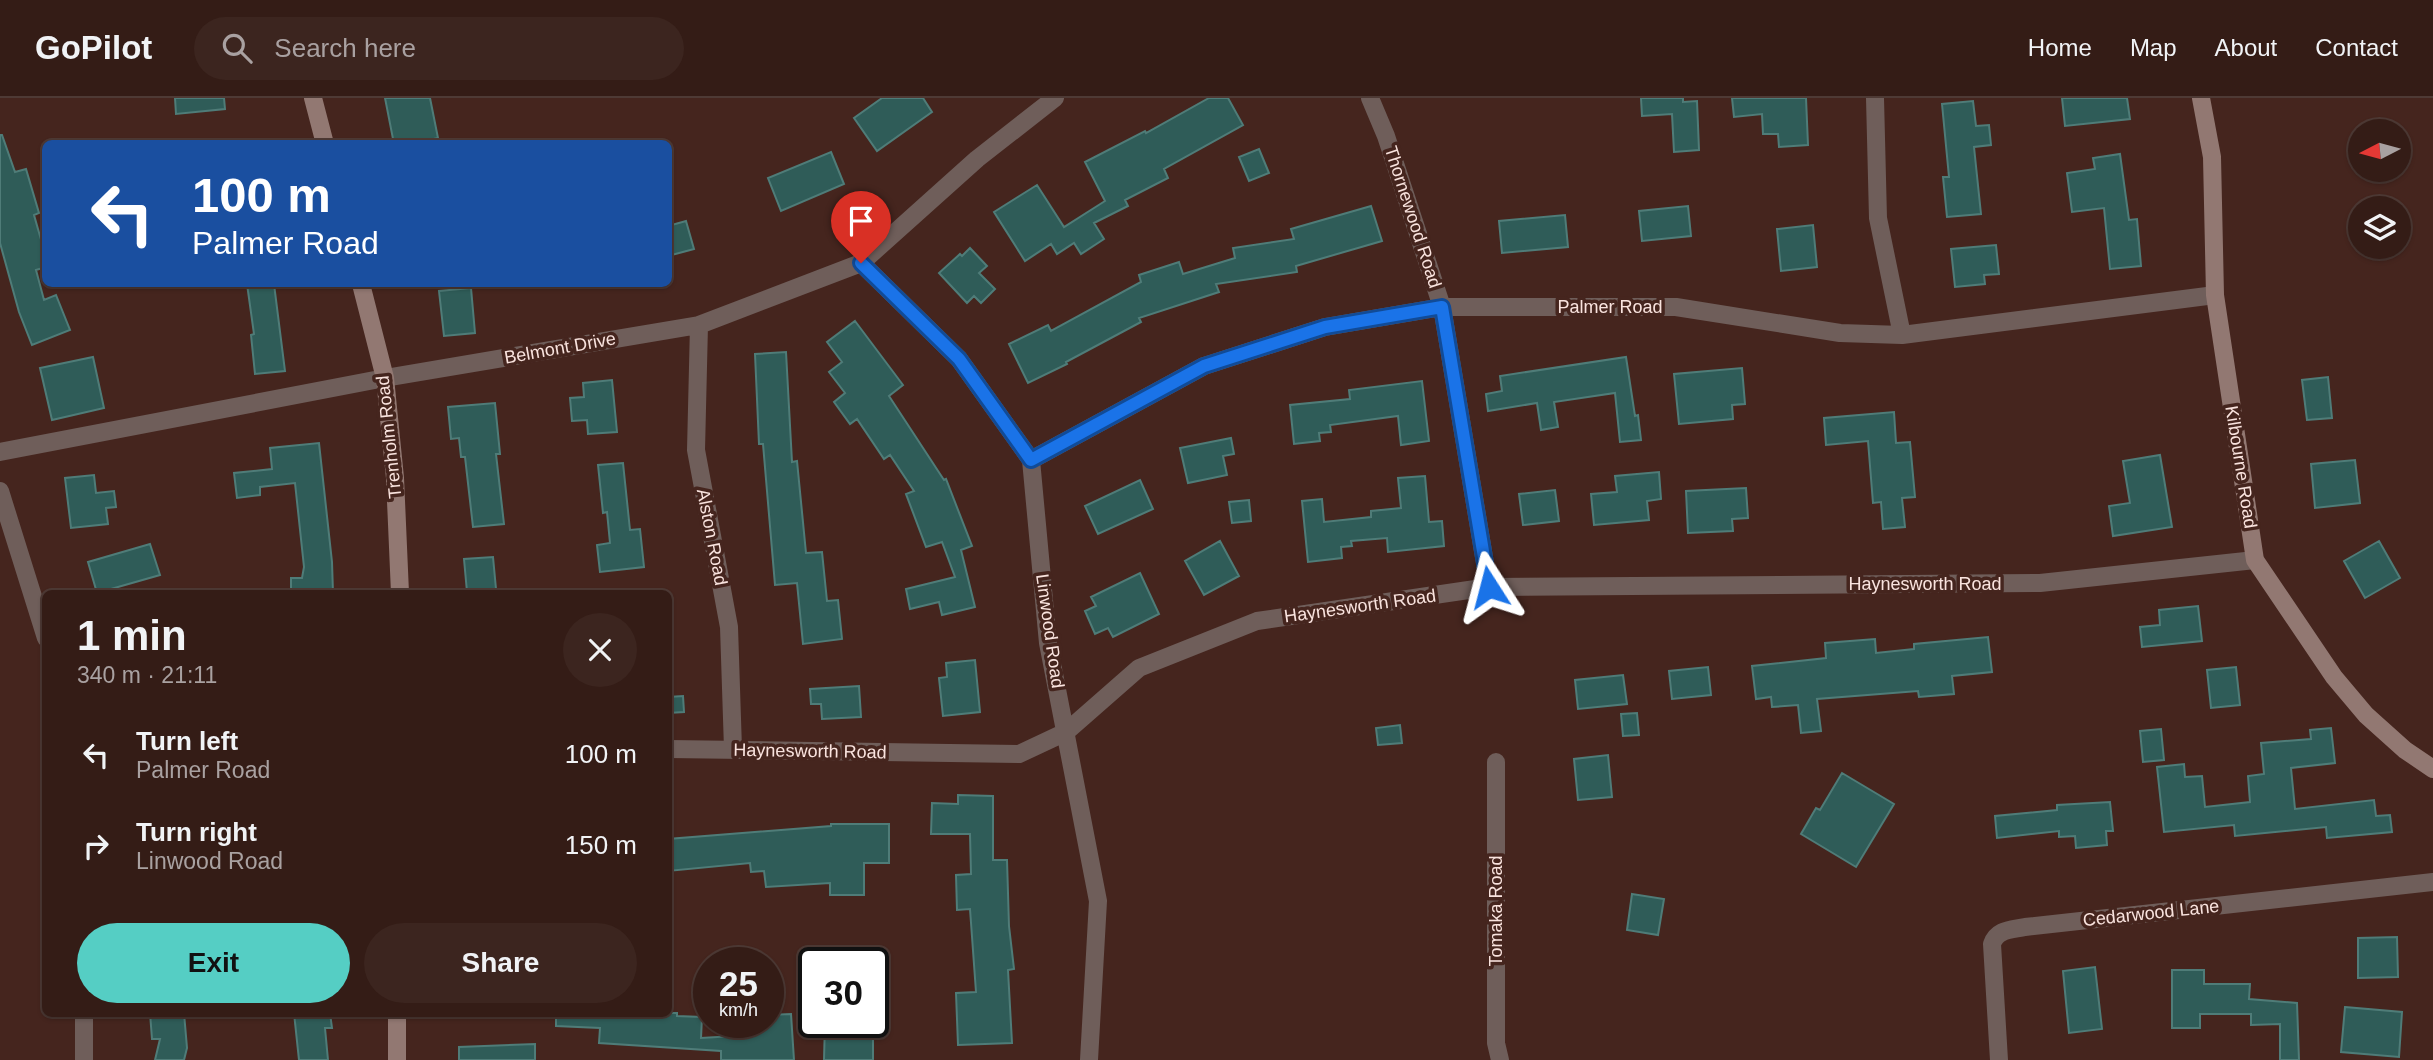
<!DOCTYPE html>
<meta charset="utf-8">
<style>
body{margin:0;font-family:Arial,sans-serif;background:#3c251f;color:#f1f3f6;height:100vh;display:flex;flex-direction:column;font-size:26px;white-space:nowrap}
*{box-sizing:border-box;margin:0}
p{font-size:23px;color:#a9a1a1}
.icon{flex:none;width:38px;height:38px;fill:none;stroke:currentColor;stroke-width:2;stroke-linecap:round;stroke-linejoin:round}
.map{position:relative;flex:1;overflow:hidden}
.panel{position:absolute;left:42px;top:492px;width:630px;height:427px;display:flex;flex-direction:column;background:#341c16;border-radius:10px;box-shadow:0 2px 5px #0004,0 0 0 2px #4e3a35}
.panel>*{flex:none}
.banner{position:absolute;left:42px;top:42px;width:630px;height:147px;border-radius:10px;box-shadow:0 2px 5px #0004,0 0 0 2px #4e3a35;background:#1a4fa0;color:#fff;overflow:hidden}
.needle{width:46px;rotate:264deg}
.controls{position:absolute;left:2348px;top:21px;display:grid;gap:14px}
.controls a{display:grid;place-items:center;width:63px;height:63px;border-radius:50%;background:#341c16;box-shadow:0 2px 5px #0004,0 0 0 2px #4e3a35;font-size:35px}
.speed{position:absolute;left:693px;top:849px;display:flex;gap:14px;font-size:35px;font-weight:700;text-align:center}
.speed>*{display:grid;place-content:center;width:91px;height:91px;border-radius:50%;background:#341c16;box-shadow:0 2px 5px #0004,0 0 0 2px #4e3a35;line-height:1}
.speed small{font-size:18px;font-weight:400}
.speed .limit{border:4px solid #111;border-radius:10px;background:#fff;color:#111}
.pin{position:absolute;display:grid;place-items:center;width:60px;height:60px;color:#fff;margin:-72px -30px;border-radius:50% 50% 50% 0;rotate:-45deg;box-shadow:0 0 7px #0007}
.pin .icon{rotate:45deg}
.me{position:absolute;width:77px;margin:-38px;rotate:351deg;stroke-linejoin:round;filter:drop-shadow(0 0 5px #0008)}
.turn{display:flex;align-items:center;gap:24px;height:147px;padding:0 35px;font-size:32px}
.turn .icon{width:91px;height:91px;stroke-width:2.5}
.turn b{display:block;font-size:49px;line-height:60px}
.round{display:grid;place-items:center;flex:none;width:74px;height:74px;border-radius:37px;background:#3c251f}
.overview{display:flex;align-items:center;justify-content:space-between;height:119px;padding:0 35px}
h1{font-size:42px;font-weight:700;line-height:52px}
.action{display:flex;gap:14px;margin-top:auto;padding:14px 35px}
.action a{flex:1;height:80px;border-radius:42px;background:#55cec4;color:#111;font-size:28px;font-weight:700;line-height:80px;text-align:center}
.action a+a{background:#3c251f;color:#f1f3f6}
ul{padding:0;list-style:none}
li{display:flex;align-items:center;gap:21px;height:91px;padding:0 35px}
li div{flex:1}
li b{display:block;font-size:26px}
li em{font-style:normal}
header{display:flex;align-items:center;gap:42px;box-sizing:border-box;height:98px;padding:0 35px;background:#341c16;border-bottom:2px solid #4e3a35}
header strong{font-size:33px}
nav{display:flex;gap:38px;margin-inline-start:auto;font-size:24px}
.search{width:490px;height:63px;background:#3c251f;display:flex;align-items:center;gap:18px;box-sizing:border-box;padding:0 24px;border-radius:38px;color:#a9a1a1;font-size:26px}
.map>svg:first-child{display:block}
</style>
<header>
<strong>GoPilot</strong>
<div class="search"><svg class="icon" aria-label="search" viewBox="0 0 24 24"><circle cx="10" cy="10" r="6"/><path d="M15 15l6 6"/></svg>Search here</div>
<nav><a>Home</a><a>Map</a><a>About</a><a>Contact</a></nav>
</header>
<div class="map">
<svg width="2433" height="962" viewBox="0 0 2433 962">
<rect width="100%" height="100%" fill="#45251e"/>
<path fill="#2f5c58" stroke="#4f7c78" stroke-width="2" d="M175 0H224L225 11 176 16Z
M385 0H430L438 40 412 46H394Z
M882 0H923L932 14 877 53 854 20Z
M1209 0H1228L1243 27 1164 71 1168 80 1125 102 1128 108 1094 125 1104 141 1081 156 1074 145 1057 156 1051 146 1025 163 994 114 1037 87 1064 129 1105 103 1085 64 1145 33 1146 35Z
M1641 0H1683V4L1697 3 1699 52 1674 54 1672 16 1642 18Z
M1732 0H1806L1808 47 1779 49 1778 36H1763L1762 16 1734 19Z
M2062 0H2127L2130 21 2065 28Z
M1973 3 1976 28 1989 27 1991 47 1974 49 1981 116 1947 119 1943 79H1949L1942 6Z
M0 37H2L15 74 26 71 39 115 34 117 46 159V169L36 172 44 202 56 197 70 232 32 247 19 214 0 145Z
M1259 51 1269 75 1249 83 1239 59Z
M831 54 844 86 781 113 768 80Z
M2120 56 2129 122 2137 121 2141 168 2110 171 2104 110 2072 114 2067 75 2095 71 2093 60Z
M1371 108 1382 143 1296 168 1297 174 1216 186 1219 194 1139 220 1141 224 1066 264 1067 266 1028 285 1009 246 1048 227 1051 233 1141 184 1139 177 1179 164 1183 176 1235 160 1233 150 1294 141 1291 131Z
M1688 108 1691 138 1642 143 1639 113Z
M1565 117 1568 149 1502 155 1499 123Z
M686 123 694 151 668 158V128Z
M1813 127 1817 169 1781 173 1777 131Z
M1996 147 1999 176 1984 177 1985 186 1955 189 1951 151Z
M970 150 987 168 979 175 995 191 981 205 974 198 967 205 939 175 960 156 962 158Z
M247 186H274L285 273 255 276 251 237 254 236Z
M471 190 475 235 444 238 439 193Z
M855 223 903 287 889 298 944 382 946 381 972 448 961 452 975 509 942 517 939 504 910 511 906 491 955 479 942 444 926 449 906 396 914 393 890 357 884 361 857 321 850 326 834 304 845 295 829 274 842 264 827 244Z
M786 254 792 364 797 363 806 455 822 454 827 503 838 502 842 541 803 546 797 485 775 487 763 346H759L755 256Z
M93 259 104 310 52 322 40 270Z
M1626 259 1635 318 1638 317 1641 342 1620 344 1615 295 1554 304 1558 329 1541 332 1537 305 1488 313 1486 296 1502 293 1500 278Z
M1742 270 1745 306 1732 307 1733 321 1679 326 1674 276Z
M2328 279 2332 320 2307 322 2302 282Z
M612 282 617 334 588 336 587 322 572 323 570 300 584 299 583 285Z
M1422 283 1429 343 1401 347 1398 318 1330 327 1331 334 1319 335 1320 343 1294 346 1290 307 1350 301 1349 292Z
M495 305 500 356H496L504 426 473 429 465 359H461L459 340 451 341 448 309Z
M1894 314 1896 345 1910 344 1915 399 1902 400 1905 429 1883 431 1881 404 1873 405 1868 343 1826 347 1824 320Z
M1231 340 1234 356 1223 358 1227 377 1188 385 1180 350Z
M319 345 332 464 333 495H291V480H302L304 469 295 385 260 389V397L237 400 234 375 272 371 270 350Z
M2160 357 2172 429 2113 438 2109 408 2130 405 2123 363Z
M2355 362 2360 405 2315 410 2311 366Z
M623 365 630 432 640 431 644 469 600 474 597 447 610 445 607 414 603 415 598 367Z
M1659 374 1661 401 1647 403 1649 422 1594 427 1591 396 1617 394 1615 378Z
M94 377 96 395 114 393 116 409 106 410 108 426 71 430 65 380Z
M1425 378 1429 424 1442 423 1444 448 1388 454 1387 440 1351 443 1352 448 1341 449 1342 460 1308 464 1302 403 1322 401 1324 424 1371 419V413L1401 410 1398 380Z
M1140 382 1153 411 1098 436 1085 408Z
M1746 390 1748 420 1732 421 1733 433 1688 435 1686 393Z
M1555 392 1559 423 1523 427 1519 396Z
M1249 402 1251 423 1232 425 1229 404Z
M1220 443 1239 478 1204 497 1185 463Z
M2379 443 2400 480 2365 500 2344 463Z
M150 446 160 477 97 495 88 464Z
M493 459 496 491 467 494 464 461Z
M1140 475 1159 516 1113 539 1108 530 1095 536 1085 513 1096 508 1091 499Z
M2198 508 2202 543 2142 549 2140 529 2160 527 2159 512Z
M1988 539 1992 574 1952 578 1954 596 1919 599 1918 593 1817 601 1821 633 1801 635 1798 607 1772 609 1771 599 1756 601 1752 568 1826 560 1825 545 1875 541 1876 555 1914 551V546Z
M975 562 980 614 943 618 939 580 947 579 946 565Z
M1708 569 1711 597 1672 601 1669 573Z
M2236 569 2240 607 2211 610 2207 572Z
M1623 577 1627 606 1578 611 1575 582Z
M859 588 861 619 822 621 821 606H811L810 591Z
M683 598 684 614 668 615V599Z
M1637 615 1639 637 1623 638 1621 616Z
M1400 627 1402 645 1378 647 1376 630Z
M2331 630 2335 665 2291 670 2295 711 2374 702 2376 718 2390 717 2392 734 2327 740 2326 729 2235 738 2234 727 2164 734 2157 669 2184 666 2185 679 2202 678 2205 709 2250 704 2248 678 2264 676 2261 645 2311 641 2310 632Z
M2161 631 2164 662 2143 664 2140 633Z
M1608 657 1612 699 1578 702 1574 661Z
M1842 675 1894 706 1856 769 1801 736 1816 710 1820 712Z
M958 697 993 698V762H1007L1009 828 1014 871 1008 872 1012 945 958 947 956 895 976 894 970 811 957 812 956 777 971 776 970 736H931L932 705 958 706Z
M2110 704 2113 733H2106L2107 747 2076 750 2075 738 2059 739V733L1997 740 1995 718 2057 712V707Z
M831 726H889V765H864V797H830V785L766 789 764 773 751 774 750 765 668 773V741L831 728Z
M1632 796 1664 801 1658 837 1627 832Z
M2397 839 2398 879 2358 880V840Z
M2095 869 2102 931 2069 935 2063 873Z
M2172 872H2204V886H2250L2249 901 2297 905 2299 962H2280V926L2251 927V916H2200V930H2172Z
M2345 909 2402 914 2399 959 2341 954Z
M150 915H184L187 950 184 962H155L160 941H152Z
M294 915H330L332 930H325L328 962H299Z
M556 915H627V919L657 920 658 915H677V918L702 919 701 940 734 938 733 924H768V917L791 916 794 962H721V953L599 945 600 930 556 928Z
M825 924H860V927H873V962H824Z
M535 946V962H459V949Z"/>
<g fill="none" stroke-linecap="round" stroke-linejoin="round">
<path stroke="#6f5e5a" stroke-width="18" d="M1370 0 1386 38 1442 209 1489 489
M1875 0 1878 120 1902 237
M861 165 959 261 1031 362 1048 545 1098 803 1089 962
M699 227 696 352 729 529 733 651
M0 354 385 280 699 227 861 165 977 61 1055 0
M1031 362 1204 268 1325 229 1442 209H1676L1840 235 1902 237 2215 197
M0 393 46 540
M668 651 1019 656 1066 634 1139 570 1257 523 1489 489 2040 485 2255 462
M1496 664V945L1500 962
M84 915V962
M1999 962 1992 846C1997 831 2011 832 2025 829L2433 784"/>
<path stroke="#927872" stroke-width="18" d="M313 0 325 46
M2201 0 2212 59 2215 197 2255 462 2334 579 2366 617 2405 652 2433 671
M361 186 385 280 395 380 400 495
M397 962V915"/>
</g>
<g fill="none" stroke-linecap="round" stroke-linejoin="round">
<defs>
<path id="route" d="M861 165 959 261 1031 362 1204 268 1325 229 1442 209 1489 489"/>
</defs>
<use href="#route" stroke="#114b97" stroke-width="18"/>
<use href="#route" stroke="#1a73e8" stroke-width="12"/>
</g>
<g text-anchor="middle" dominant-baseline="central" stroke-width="7" stroke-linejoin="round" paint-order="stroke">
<g font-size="18" fill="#f9e3de" stroke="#45251e">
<text transform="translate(1413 119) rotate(72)">Thornewood Road</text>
<text x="1610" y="209">Palmer Road</text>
<text transform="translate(560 250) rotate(-10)">Belmont Drive</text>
<text transform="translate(389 339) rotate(-96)">Trenholm Road</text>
<text transform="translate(2241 369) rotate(81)">Kilbourne Road</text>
<text transform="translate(712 439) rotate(79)">Alston Road</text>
<text x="1925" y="486">Haynesworth Road</text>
<text transform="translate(1360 508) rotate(-8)">Haynesworth Road</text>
<text transform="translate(1050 533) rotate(82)">Linwood Road</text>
<text transform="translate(810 653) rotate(1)">Haynesworth Road</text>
<text transform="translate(1496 813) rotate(-90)">Tomaka Road</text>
<text transform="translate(2151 815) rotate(-6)">Cedarwood Lane</text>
</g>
</g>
</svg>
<div class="controls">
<a><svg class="needle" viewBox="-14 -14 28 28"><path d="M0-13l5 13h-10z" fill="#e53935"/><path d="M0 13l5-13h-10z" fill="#a9a1a1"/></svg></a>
<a><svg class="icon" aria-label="layers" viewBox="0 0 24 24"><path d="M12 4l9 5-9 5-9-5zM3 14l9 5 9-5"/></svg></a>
</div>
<div class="speed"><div>25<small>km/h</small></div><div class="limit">30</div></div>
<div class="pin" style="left:861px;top:165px;background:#d93025"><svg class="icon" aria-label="arrive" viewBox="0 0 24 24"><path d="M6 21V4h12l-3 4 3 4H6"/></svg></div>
<svg class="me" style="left:1489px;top:489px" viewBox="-20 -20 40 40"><path d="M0-17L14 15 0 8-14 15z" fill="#1a73e8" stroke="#fff" stroke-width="4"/></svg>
<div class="banner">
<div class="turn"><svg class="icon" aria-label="left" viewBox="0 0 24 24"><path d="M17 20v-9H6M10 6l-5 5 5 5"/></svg><div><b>100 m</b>Palmer Road</div></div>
</div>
<section class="panel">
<div class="overview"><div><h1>1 min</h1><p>340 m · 21:11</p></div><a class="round"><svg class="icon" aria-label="close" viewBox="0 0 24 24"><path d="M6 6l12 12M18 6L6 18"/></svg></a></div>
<ul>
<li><svg class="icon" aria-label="left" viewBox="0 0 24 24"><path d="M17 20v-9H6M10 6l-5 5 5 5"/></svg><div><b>Turn left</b><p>Palmer Road</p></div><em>100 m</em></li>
<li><svg class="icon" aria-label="right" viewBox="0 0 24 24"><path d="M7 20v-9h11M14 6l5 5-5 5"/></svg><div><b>Turn right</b><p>Linwood Road</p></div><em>150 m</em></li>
</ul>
<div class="action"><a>Exit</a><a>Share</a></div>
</section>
</div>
